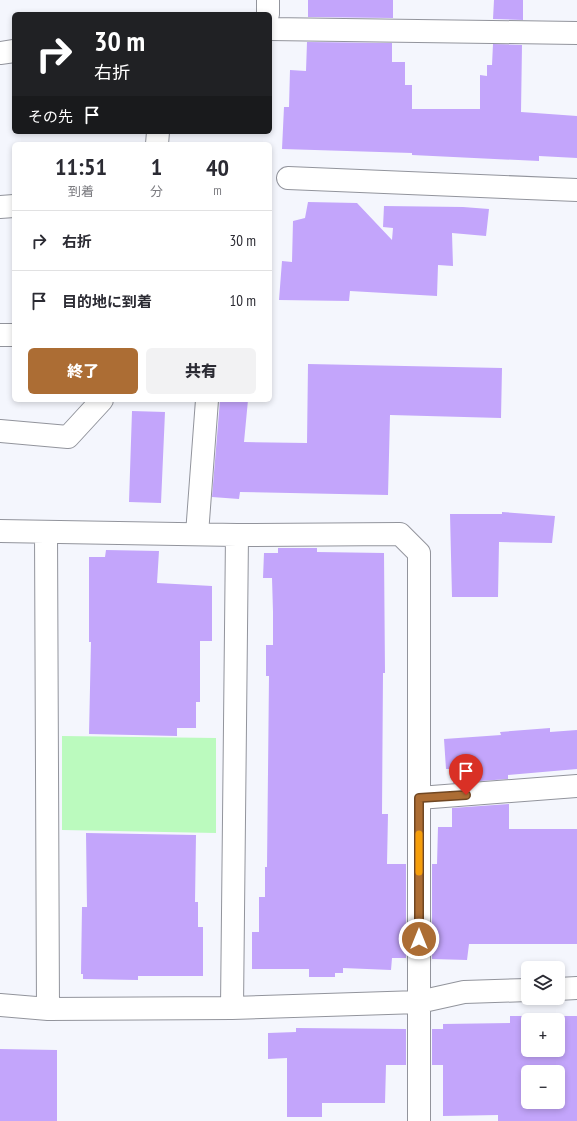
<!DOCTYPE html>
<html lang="ja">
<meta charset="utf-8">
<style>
body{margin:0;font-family:"PT Sans Narrow","Noto Sans JP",sans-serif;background:#f2f2f3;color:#2b2b33;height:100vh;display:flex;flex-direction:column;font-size:15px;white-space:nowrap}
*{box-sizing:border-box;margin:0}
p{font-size:13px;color:#7c7c81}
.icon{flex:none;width:22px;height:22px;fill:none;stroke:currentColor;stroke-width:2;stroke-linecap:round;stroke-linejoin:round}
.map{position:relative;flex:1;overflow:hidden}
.drawer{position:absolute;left:12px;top:142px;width:260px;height:260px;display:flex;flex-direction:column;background:#fff;border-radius:6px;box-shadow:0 2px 6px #0003}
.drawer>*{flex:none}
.hud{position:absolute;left:12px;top:12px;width:260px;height:122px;border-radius:6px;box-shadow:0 2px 6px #0003;background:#202124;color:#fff;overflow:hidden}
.tools{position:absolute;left:521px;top:961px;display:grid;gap:8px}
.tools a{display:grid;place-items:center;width:44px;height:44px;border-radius:6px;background:#fff;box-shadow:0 2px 6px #0003;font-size:20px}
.pin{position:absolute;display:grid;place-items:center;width:34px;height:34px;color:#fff;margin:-41px -17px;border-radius:50% 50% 50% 0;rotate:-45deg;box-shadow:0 0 4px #0007}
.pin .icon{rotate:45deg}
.me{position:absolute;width:44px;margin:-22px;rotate:0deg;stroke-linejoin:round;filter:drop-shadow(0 0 3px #0008)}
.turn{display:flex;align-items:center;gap:14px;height:84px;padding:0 16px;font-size:18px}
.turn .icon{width:52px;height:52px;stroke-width:2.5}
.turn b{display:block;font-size:28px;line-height:34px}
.then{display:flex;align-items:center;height:38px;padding:0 16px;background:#0003;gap:8px;font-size:15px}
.eta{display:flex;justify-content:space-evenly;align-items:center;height:68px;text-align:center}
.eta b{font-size:24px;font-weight:800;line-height:28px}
.button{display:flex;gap:8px;margin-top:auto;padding:8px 16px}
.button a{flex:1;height:46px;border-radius:6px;background:#ac6d34;color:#fff;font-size:16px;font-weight:800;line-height:46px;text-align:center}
.button a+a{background:#f2f2f3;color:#2b2b33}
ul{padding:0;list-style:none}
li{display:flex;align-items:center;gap:12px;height:60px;padding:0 16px;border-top:1px solid #e1e1e2}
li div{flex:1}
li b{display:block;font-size:15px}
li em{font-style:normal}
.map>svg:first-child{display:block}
</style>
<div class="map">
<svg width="577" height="1121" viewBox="0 0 577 1121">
<rect width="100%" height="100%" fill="#f4f6fd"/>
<path fill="#bbfabe" d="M62 736 216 738V833L62 830Z"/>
<path fill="#c3a5fb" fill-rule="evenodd" d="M308 0H393V18L308 17Z
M494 0H523V20L493 19Z
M307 42 392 43V62H405V85H412V109H480V75L487 76V65H492L493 44 522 45 521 112 577 116V158L539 156V161L412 155V153L282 149 284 107H289L290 70 306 71Z
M308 202 357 203 392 240 393 228 383 227 384 206 463 207 489 209 486 236 452 233 453 266 438 265 437 296 350 291 349 301 279 300 282 261 292 262 293 221 305 218Z
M308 364 502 368 501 418 390 415 388 495 240 492 239 499 212 497 220 400H248L244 442 307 443Z
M132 411 165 412 161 503 129 502Z
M502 512 555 516 552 543 499 542 498 597H452L450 514H502Z
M278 548H317V552L384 553 385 673H383L382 814H388L387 864H406V958H392L391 970 343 968V973H335V977H309V969H252V932H259V897H265V867H267L269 676H266V645H273V612L272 578H263L264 553H278Z
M106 550 159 551 157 583 212 586V641H200V702H196V728H177V736L89 734 91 642H89V557H105Z
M550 728V732L577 730V769L508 775V779L453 783V769H446L444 739 501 735 500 732Z
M509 804V829H577V944H469L467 960 432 959V864H437L438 827H452V808Z
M86 833 196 835 195 902H198V927H203V976H138V980L83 979V974H81L82 907H87Z
M510 1016H577V1121H498V1115L443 1116V1065H432V1029H443V1024L510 1023ZM528 1020H558V1050H528ZM528 1072H558V1102H528Z
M296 1028 406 1029V1065H386L385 1103H322V1117H287V1058L268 1059V1033L296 1032Z
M0 1049 57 1050V1121H0Z"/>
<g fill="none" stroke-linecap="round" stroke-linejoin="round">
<defs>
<path id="street" d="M268 14V0
M270 29 577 33
M0 53 14 51
M157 144 158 132
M288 178 577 190
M0 207 14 206
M0 335H14
M0 431 68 437 102 400
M0 531 237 535 400 534 419 553V1121
M46 532 48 1009
M197 534 207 400
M419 798 577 786
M558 989 577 988
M0 1005 48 1009 232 1008 419 1002 464 992 528 990
M232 1008 237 535"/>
</defs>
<use href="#street" stroke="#92949c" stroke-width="24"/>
<use href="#street" stroke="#fff" stroke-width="22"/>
</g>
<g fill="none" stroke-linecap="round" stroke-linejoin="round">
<defs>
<path id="route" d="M419 939V798L466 795"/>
</defs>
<use href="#route" stroke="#704722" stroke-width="10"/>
<use href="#route" stroke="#ac6d34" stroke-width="7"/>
<path stroke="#f59e0b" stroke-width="7" d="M419 834V872"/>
</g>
</svg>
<div class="tools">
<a><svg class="icon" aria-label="layers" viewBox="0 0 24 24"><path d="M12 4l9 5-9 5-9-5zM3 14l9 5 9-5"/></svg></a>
<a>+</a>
<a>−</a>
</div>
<div class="pin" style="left:466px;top:795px;background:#d93025"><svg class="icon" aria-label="arrive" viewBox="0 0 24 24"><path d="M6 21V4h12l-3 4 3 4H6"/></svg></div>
<svg class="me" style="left:419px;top:939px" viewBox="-20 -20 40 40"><circle r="17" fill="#ac6d34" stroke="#fff" stroke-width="3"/><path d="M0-11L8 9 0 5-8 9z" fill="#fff"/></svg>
<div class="hud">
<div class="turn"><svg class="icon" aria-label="right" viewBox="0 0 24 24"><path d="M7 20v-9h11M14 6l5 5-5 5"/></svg><div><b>30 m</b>右折</div></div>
<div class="then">その先<svg class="icon" aria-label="arrive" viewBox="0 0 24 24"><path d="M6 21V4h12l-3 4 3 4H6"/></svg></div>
</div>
<section class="drawer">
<div class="eta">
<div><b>11:51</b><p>到着</p></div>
<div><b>1</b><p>分</p></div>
<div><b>40</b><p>m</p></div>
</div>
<ul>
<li><svg class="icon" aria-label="right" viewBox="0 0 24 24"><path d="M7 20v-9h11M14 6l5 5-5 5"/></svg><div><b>右折</b></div><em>30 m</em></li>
<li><svg class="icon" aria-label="arrive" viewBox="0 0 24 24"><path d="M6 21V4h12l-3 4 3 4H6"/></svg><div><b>目的地に到着</b></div><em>10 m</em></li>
</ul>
<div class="button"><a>終了</a><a>共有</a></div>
</section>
</div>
